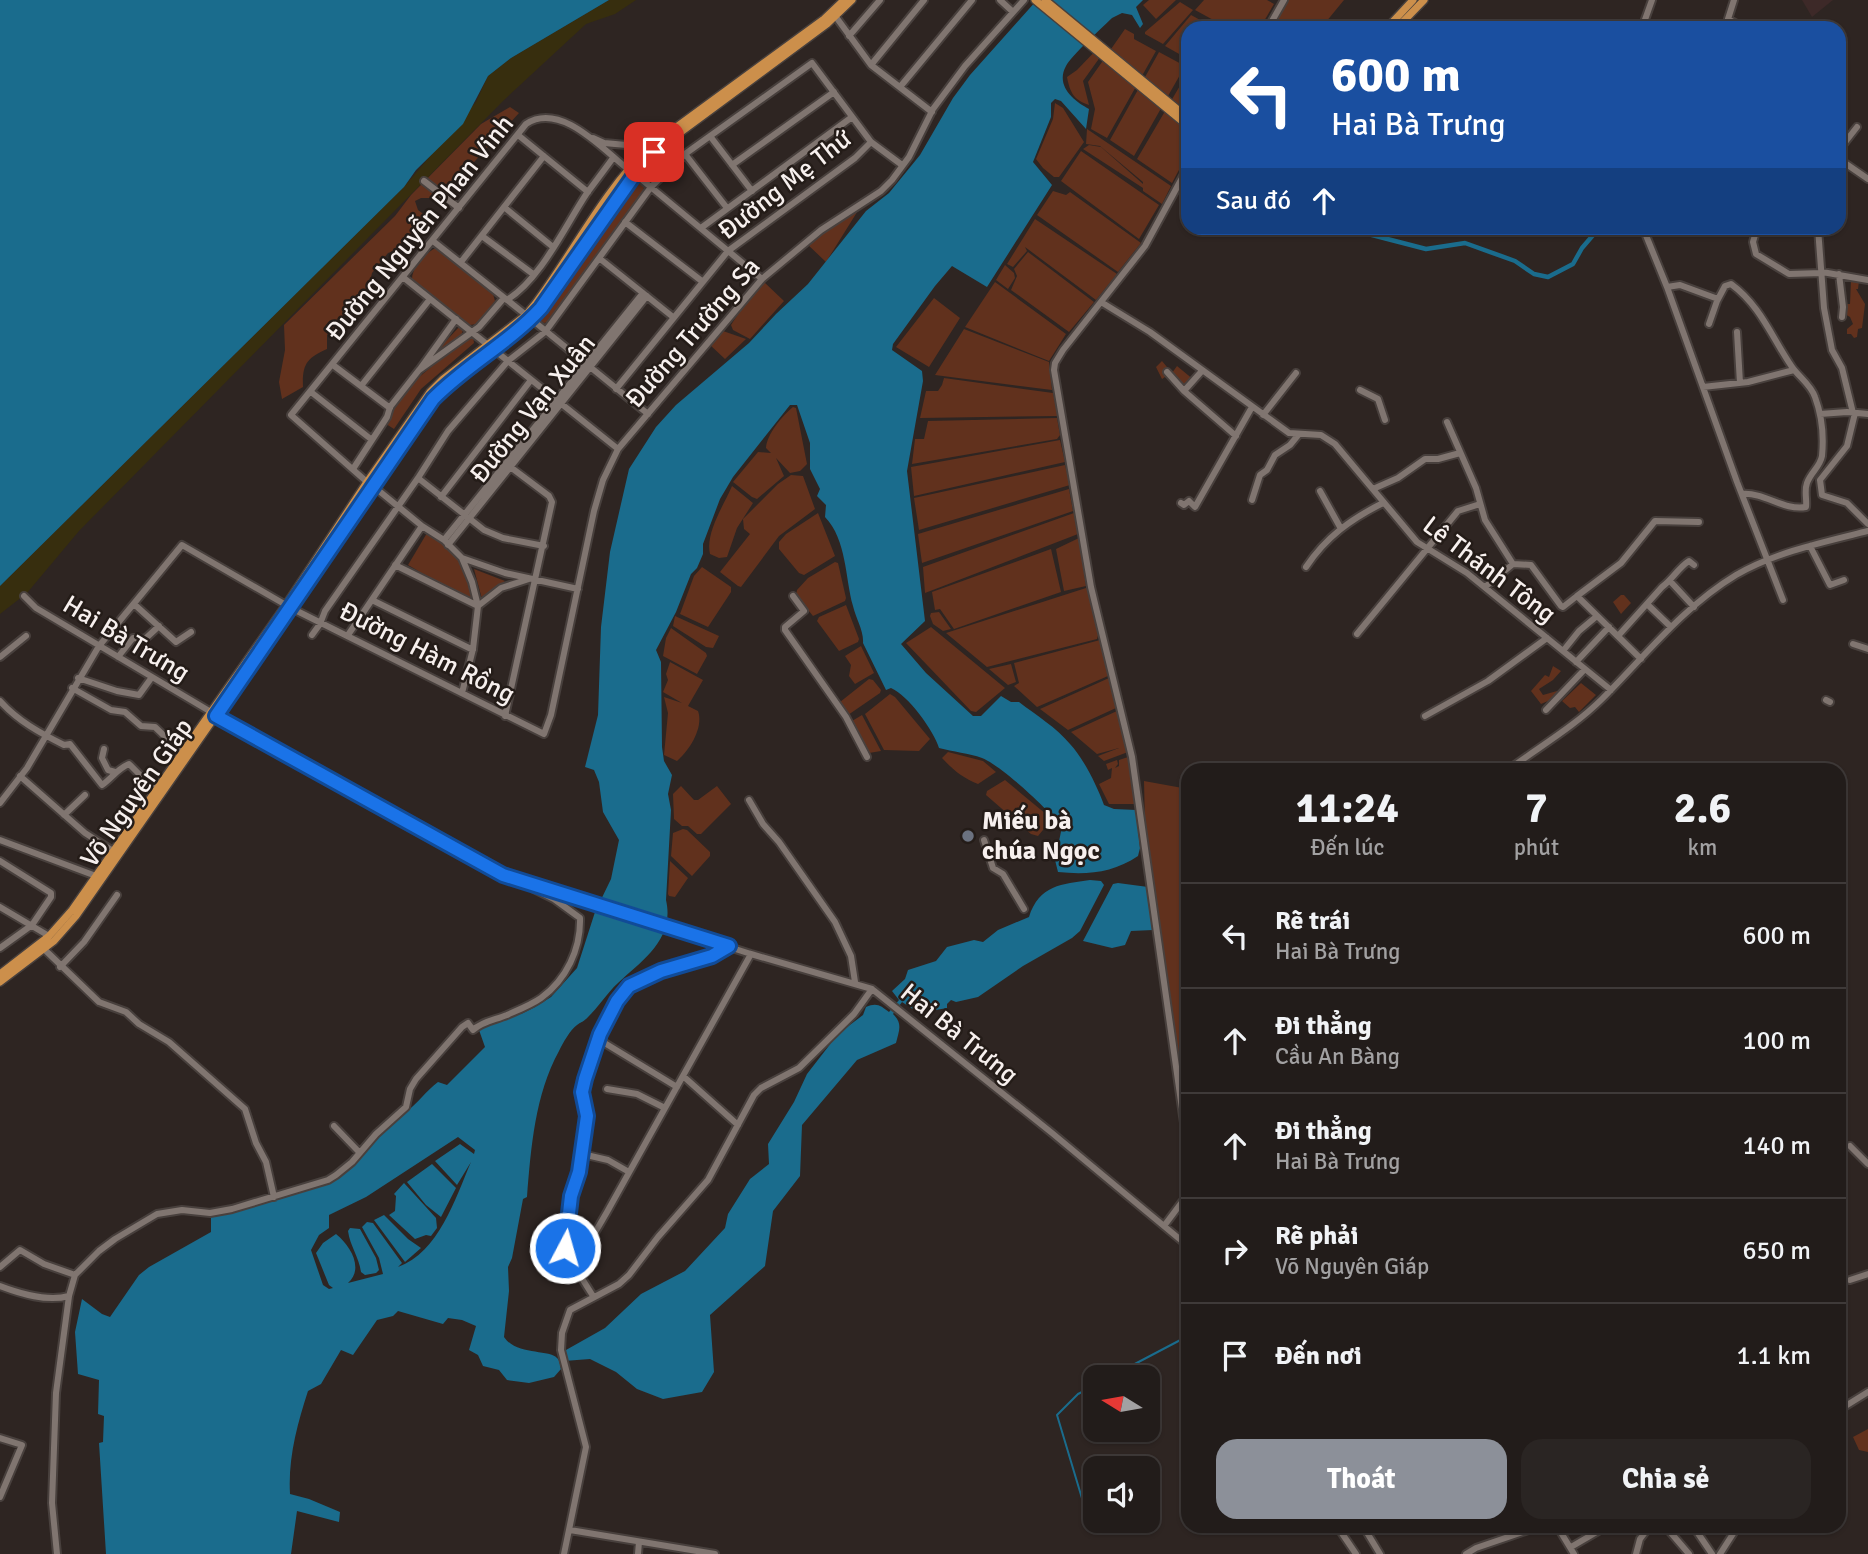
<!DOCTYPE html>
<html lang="vi">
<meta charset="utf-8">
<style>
body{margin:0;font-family:Signika,sans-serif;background:#2a2523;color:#f1f3f6;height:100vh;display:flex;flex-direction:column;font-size:26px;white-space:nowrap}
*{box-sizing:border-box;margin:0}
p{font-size:23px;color:#a2a1a2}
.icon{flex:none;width:38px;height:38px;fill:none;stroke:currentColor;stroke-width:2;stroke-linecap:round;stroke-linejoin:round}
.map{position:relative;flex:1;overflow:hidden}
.panel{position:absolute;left:1181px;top:763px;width:665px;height:770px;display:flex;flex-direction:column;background:#221c1a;border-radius:21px;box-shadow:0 2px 5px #0004,0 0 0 2px #3f3a39}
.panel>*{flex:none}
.banner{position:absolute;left:1181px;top:21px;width:665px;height:214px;border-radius:21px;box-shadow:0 2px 5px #0004,0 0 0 2px #3f3a39;background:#1a4fa0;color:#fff;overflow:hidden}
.needle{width:46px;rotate:281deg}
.buttons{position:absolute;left:1083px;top:1365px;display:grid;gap:14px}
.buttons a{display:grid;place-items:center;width:77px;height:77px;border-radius:14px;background:#221c1a;box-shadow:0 2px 5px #0004,0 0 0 2px #3f3a39;font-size:35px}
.pin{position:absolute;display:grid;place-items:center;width:60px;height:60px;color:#fff;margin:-30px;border-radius:14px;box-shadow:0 4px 10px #0006}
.me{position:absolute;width:77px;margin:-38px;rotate:6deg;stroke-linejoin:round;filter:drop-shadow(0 0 5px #0008)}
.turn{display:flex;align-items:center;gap:24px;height:147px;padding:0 35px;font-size:32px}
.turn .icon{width:91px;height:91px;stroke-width:2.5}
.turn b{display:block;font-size:49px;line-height:60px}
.then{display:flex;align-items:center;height:66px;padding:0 35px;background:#0003;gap:14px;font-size:26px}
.eta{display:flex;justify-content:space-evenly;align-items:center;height:119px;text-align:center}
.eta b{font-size:42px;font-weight:700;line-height:49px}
.cta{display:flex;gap:14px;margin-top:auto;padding:14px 35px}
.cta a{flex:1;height:80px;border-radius:21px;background:#8c9099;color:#fff;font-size:28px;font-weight:700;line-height:80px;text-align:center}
.cta a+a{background:#2a2523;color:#f1f3f6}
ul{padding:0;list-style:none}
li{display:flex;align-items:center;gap:21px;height:105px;padding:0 35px;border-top:2px solid #3f3a39}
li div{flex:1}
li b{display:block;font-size:26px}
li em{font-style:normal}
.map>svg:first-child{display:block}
</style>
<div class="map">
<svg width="1868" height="1554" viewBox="0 0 1868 1554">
<rect width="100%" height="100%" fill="#2e2522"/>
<path fill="#3d2928" d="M1802 0H1833L1812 17Z"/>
<path fill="#61311d" d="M1149 0H1176L1156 19 1143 5Z
M1204 0H1267L1274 4 1260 28H1228L1195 10Z
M1285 0H1344L1321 28H1268Z
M1180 2 1193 10 1163 44 1145 34V32Z
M1191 15 1215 28H1188V59L1165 46Z
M1125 29 1134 34V39L1156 51 1107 138 1091 129 1095 109 1088 82Z
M1100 46H1108L1083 81 1089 105C1074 100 1070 93 1067 77L1077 70Z
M1159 52 1185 66 1134 156 1110 140Z
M1188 72V153L1172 183 1137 159Z
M1055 103 1063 108 1084 142 1059 177H1054L1043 168 1036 159 1053 119Z
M510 107 519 113 465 172 448 185 441 198H421L415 201 418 210 426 216 427 224 399 249 388 253 372 273 368 291 327 335V349C307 358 302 364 303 387L282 399 279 382 285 350 284 325 395 216 411 195 481 124Z
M1087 129 1171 186 1162 204 1143 191V182L1100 146 1086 144Z
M1089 145 1101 147 1143 184V188L1083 149Z
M1081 151 1159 205 1139 239 1061 181Z
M636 181 642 183 644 187 643 193 548 322 544 323 540 320 539 315 632 184Z
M1053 191 1066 195 1070 192 1141 243 1118 272 1037 215Z
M859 209 826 262 806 243Z
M1035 219 1117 274 1096 300 1025 247 1027 251 1013 267 1007 264Z
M436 248 493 294 495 301 477 324 470 325 412 279C412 267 426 252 436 248Z
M1028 252 1094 302 1069 332 1011 290 1017 276 1014 269Z
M1005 265 1014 273 1015 278 1008 289 996 280Z
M1851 280 1859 281 1858 289H1856L1865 304 1862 328 1858 329 1857 337 1854 338 1851 334H1847V329L1853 324 1850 317 1843 313 1842 299H1846V304H1850Z
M764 282 784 301 750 339 733 330 731 325 747 300Z
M995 282 1066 334 1049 361 965 327Z
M934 298 960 318 929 367 896 347Z
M459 327 463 330 461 336 433 355Z
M964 329 1049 362 1052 390 935 375Z
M723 331 746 339 725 359 709 344Z
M468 336H473L474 343 421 389 394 429 383 422 412 383Z
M1162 361 1172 373 1177 366 1194 380 1181 385 1171 373 1162 379 1156 367Z
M944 378 1053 393 1058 416 920 418 926 391H938L942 385Z
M793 407 796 408 807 464 800 471 790 473 776 458 784 476 757 499 752 497 733 482 758 452 771 453 766 448C767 434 782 416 793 407Z
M1057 418 1060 435 1057 439 912 464 915 439H924L928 421Z
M1060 440 1065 462 914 496 911 467Z
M1065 465 1070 485 919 530 914 498Z
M791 475 803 476 815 509 779 536 741 587 738 586 720 572 750 534 744 529 743 519 778 484Z
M732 486 753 503 737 528 727 557 719 558 710 554C705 533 724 505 732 486Z
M1069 489 1073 511 922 563 918 534Z
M818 513 835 556 804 575 799 573 779 549V542L786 534Z
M1074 513 1078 534 925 593 923 567Z
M427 533C456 550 469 570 473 603L408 565Z
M1079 538 1086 586 1064 591 1056 549Z
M1051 549 1061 592 954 629 940 609 935 610 932 592Z
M835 562 838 563 846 598 845 601 813 616 796 595 797 590 808 578Z
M702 567 731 587V592L708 627 680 614 694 576Z
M474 569 505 581 482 599Z
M1086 588 1089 589 1099 632 1097 639 987 667 946 633Z
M1621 595H1624L1631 603 1621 614 1613 602Z
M846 605 859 639 858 642 839 651 817 621 819 617Z
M939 612 951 629 943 631 933 624 930 616 931 613Z
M675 616 719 636 713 648 706 647 673 626Z
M931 627 1005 688 976 712 971 711 906 643Z
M671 628 706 653 707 656 697 674 663 656 666 638Z
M1100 640 1108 676 1037 707 1014 686 1019 683 1014 663Z
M861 646 874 673 855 684 849 676 851 665 845 656Z
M670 662 703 680 688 706 698 711C704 728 689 751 677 761L664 755 668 713 664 697 682 703 663 692 668 680 666 674Z
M1011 664 1016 682 1008 685 989 669Z
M1553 666 1561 671 1553 680 1539 689 1543 695 1557 691 1563 694 1552 702 1548 701 1541 704 1531 691 1545 675 1549 677Z
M1109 678 1116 708 1068 730 1040 709Z
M869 679 873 680 881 690 880 693 848 715 840 702Z
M1581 683 1596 695 1579 712 1575 707 1570 708 1562 701Z
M890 694 895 697 930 739 919 751 884 750 865 714Z
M1117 711 1128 752 1104 761 1098 756 1119 748 1097 754 1071 732Z
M862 715 881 751 869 753 852 721Z
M948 752 983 761 996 772 978 784C963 778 953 770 942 758Z
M1128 757 1136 804H1109L1099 784 1111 778 1112 768 1108 770 1106 764 1117 760 1118 764 1115 768 1119 766V760Z
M1005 780 1052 819 1038 836 1031 834 986 795 987 791Z
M1144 781 1188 789V1122L1145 825Z
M681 786 694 800H698L717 786 731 804 701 834H697L688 826H682L674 819 673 794Z
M683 829 687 830 710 852V856L692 876 671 856 673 833Z
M670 861 688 878 675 897 669 896 668 894Z
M1868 1429V1452L1859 1450 1853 1437Z"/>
<path fill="#372e0e" d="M609 0H636L615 14 586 24 503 101 79 531 27 593 0 614V586L404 187 476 102 488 76 511 58Z"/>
<path fill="#1a6c8d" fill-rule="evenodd" d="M0 0H609L511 58 488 76 463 124 416 170 404 187 0 586Z
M1037 0H1143L1136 7 1143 24 1140 28 1132 15 1122 13 1112 18C1102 28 1071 56 1066 66 1055 86 1074 101 1089 109L1086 129 1061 101 1055 99 1051 103V117L1033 162 1052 185 987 287 952 266 935 286 893 344 892 350 922 371 923 381 907 471 925 621 901 644 926 673 973 716H981L1001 696 1011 702H1019C1036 715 1057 728 1070 744 1084 759 1097 786 1104 805L1114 809 1136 810 1140 848 1138 856C1113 873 1087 875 1058 872L1055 860 1062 827C1049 810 1002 766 982 758 969 753 953 752 939 748 934 731 908 695 891 688L886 690 863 643C864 631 856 619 853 606 845 578 847 540 825 517L826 505 817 496 820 489 810 469V443L797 405H790L733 477 720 499 703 544V554L697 568 691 574 676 612 656 650 661 662 662 747 664 761 672 775 668 794 671 810 666 900C675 939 643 960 618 983 606 994 598 1008 586 1019 580 1024 584 1020 577 1025 570 1030 563 1043 559 1051 535 1095 531 1147 527 1197L523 1199 512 1258 508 1267 509 1291 504 1337C517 1356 549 1349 557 1358 560 1360 560 1366 561 1369L554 1377 529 1383 507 1380 499 1370 483 1366 478 1355 469 1350 476 1326 462 1320 448 1318 443 1324 398 1311 393 1316 377 1320 353 1355 341 1350 321 1384 308 1391C297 1425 288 1458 290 1494L309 1499 340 1512 339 1522 297 1511 291 1554H106L99 1443 103 1442 104 1416 98 1414 99 1380 78 1374 75 1332 82 1299 102 1314 110 1317 139 1275 149 1267 211 1232V1216L329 1182C348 1173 351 1163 365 1149 377 1135 392 1125 406 1112 418 1103 426 1091 438 1082L447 1085 485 1047 479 1030 505 1016 521 1014 535 1007 551 997 577 968 595 912 611 879 619 840 603 812 599 782 594 770 585 767 598 715 601 627 610 552 629 469 656 427 676 405 749 343 776 314 808 284 866 211 889 193 920 155 953 98 970 75ZM458 1137 475 1150 474 1154 460 1144 435 1161 457 1185 471 1162C455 1199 439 1252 398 1267L402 1263 373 1223 367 1222 362 1227 379 1258 383 1274 348 1283C364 1269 351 1246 336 1234L323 1243 316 1253 329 1285 333 1288 329 1289 323 1285 311 1250 319 1235 329 1228V1215L366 1197Z
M1090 880 1101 881 1104 885 1080 931 1072 938 1023 966 978 997 956 1002 951 1000 947 1004V1008L919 1013 902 1002 893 1014C903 1024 899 1030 896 1043L857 1060 802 1125 800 1176 773 1211 765 1266 710 1315 714 1372 702 1392 663 1399 637 1389 616 1372 590 1359 564 1361 566 1350 605 1328 641 1294 685 1271 725 1228 728 1214 750 1179 769 1164 768 1144 794 1102 807 1074 838 1034 863 1015 866 1007C877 1002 881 1006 889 1012L899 1000 892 991 905 979 908 970 936 961 947 947 974 940 983 942 998 930 1029 917C1039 885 1062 884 1090 880Z
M1118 883 1148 887 1153 930 1131 931 1125 945 1112 948 1083 941 1113 884Z
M432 1164 456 1188 441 1217 426 1205 407 1182Z
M404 1183 436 1218 437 1228 431 1236 426 1235 415 1239 389 1215 395 1211 396 1196 394 1194Z
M384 1215 408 1239 421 1248 405 1262 374 1220Z
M350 1228 360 1229 376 1258 379 1270 376 1273 365 1275 361 1272C359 1257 350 1246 348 1231Z"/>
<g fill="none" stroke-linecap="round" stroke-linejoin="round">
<path stroke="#1a6c8d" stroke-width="2" d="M1110 1377 1188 1336
M1090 1525 1057 1415 1078 1394 1096 1385"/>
<path stroke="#1a6c8d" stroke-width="4.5" d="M1345 228 1426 249 1465 243 1515 261 1534 274 1548 277 1573 264 1582 248 1594 234 1608 228
M1622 228 1656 231"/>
<defs>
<path id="minor" d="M1000 0 1013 12
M1734 0 1728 19 1744 28
M836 17 871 65 932 112
M1268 28 1284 0
M1642 28 1652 0
M849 36 880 0
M871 65 924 0
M900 87 972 0
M518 135 588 192
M710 136 752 191
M593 138 604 143 649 147
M1839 150 1857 127
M685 154 727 208
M1839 159 1868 179
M732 165 834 92
M1188 167 1145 246 1063 350 1055 363 1054 370 1091 587 1132 757 1188 1151
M635 174 762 279
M424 181 459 208
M504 207 553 247
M625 222 703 282
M701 228 852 117
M1643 228 1667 287 1737 482 1783 600
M1757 228 1753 242 1756 254 1789 274 1822 273
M1818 228 1824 308 1832 350 1842 368 1853 413
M482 236 533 274
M433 241 526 315
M599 258 673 317
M461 262 544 156
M1822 272 1868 280
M1839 274 1843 307 1842 317
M404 278 618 449
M1667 287 1680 285 1718 299
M507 300C541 279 565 226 587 193 596 181 605 169 613 158
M1101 302 1150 332 1289 433 1321 435 1335 444 1417 542 1467 573 1611 690
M531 319 648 414
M1709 324 1717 301 1725 286 1731 284C1761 306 1772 338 1792 367 1799 377 1811 385 1815 397 1822 416 1824 436 1822 456 1820 467 1811 472 1807 483 1804 491 1807 499 1806 507 1783 511 1765 492 1742 494
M1737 332 1740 383
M333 365 390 408
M420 369 456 319
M1167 372 1184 391 1236 436
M361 386 430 299
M1703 387 1748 382 1794 370
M616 389 728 251 855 158 871 142
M1360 390 1378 399 1385 420
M1184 391 1201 372
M311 392 372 440
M1855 413 1847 446 1820 480 1822 495 1847 503 1868 524
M1820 414 1847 412 1868 414
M1263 415 1296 373
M1447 422 1476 488 1485 520 1513 564 1531 565 1561 606 1563 607 1577 596 1641 659
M353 469 387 417 390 407 419 370 479 327 504 298
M418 478 484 530 503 538 544 546
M367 482 291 415 526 124C561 101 603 150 629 170
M373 486 422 526 444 540 462 558 472 582 478 606 473 649 462 693
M1373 489 1398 478 1425 459H1438L1460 453
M1320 491 1340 527
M441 497 531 380
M1252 500 1260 475 1267 470 1275 455 1290 445 1299 434
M1181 503 1184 505 1189 501 1195 507 1252 407
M444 540 643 293
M448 545 647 296
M1810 546 1830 585 1844 580
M462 558 505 573 578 589
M395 565 478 606 501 588 529 579
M1306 567C1326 537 1351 519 1383 503
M1670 581 1694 607
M1485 587 1513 564
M24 596 36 608 211 712
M793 596 804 611 785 627V630L846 717 867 757
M1577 596 1621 563 1655 521 1699 522
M372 600 473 650
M134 604 176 642 191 632
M1648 605 1671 627
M291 608 544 734 551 715 594 511 603 480 618 449 762 279 821 230 881 191 892 180 909 157 933 109 965 66 1024 0
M1357 634 1458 511 1480 504
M312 635 320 624 325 611 418 478 448 431 508 361 545 332 651 187 685 154 812 63 871 142 902 165
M348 635 422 526
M1618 636 1662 587C1673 579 1678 568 1689 561L1694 565
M1853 644 1868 649
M1563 651 1579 631 1597 616
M0 657 26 636
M118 657 133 638 145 639 159 626
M1576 662 1609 627
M78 678 117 691 139 695 152 677
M72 688 111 710 125 712 141 726 155 727 182 753
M1826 700 1830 702
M0 701C18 721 40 733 64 745L70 744 102 785C112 778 117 769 129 764L145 780 158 786
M1546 710 1585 669
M216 716 504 875 751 954 872 989 1052 1133 1188 1246
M505 716 552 502 549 496 509 466
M1425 716 1488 681 1547 638
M104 749 102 758 108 770 115 772
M1508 770C1539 747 1575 726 1602 699 1645 656 1683 607 1736 575 1776 552 1824 542 1868 531
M20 776 85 833 113 851
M749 800 763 824 779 842 835 922 851 956 855 982
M0 803 27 768 99 646 182 545 286 605
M64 815 85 795
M0 840 96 876
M984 840 993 868 1003 874 1024 909
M0 861 51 893V897L32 925 0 948
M0 907 49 936
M44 949 99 1002 126 1012 139 1024 169 1042 245 1109 256 1143 266 1162 274 1197
M60 967 84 942 117 895
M598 1039 677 1087
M683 1076 738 1125
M607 1089 637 1094 665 1108
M334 1126 359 1152
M1850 1146 1868 1164
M582 1154 608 1160 629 1172
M1164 1226 1188 1194
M0 1267 20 1250 44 1264 75 1275
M569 1271 575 1256 593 1236 607 1212 751 954
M1850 1280 1868 1274
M0 1286C21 1294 47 1302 69 1296
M593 1296 581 1277 569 1271 563 1263 571 1196 579 1172 587 1116 582 1092 592 1055 617 1001 629 986 661 971 712 955 729 946
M1839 1410 1868 1392
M0 1438 22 1445 0 1497
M1363 1526 1380 1554
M1557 1526 1574 1554
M1665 1526 1689 1554
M1693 1526 1712 1554
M1339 1529 1356 1554
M570 1530 715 1554
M1571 1547 1607 1526
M57 1554 52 1503 56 1393 69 1296 75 1275 99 1251 115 1239 157 1214 182 1210 210 1213 232 1209 328 1180 336 1175 352 1162 376 1134 406 1107 410 1089 416 1079 462 1027 468 1023 473 1030C483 1021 495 1020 507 1015 518 1010 531 1005 541 998 566 980 581 949 580 918L554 899 534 889
M564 1554 586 1447 561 1350 562 1333 570 1310 619 1284 629 1275 658 1237 708 1180 754 1095 761 1088 799 1068 854 1014 872 989
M638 1554 639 1542
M1466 1554 1476 1548 1540 1526
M1636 1554 1640 1539 1650 1526
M1720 1554 1738 1526"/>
<path id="major" d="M1035 0 1188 126
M1045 0 1188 118
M1387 28 1413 0
M1397 28 1424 0
M0 974 49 936 72 910 286 605 367 482 430 392 443 379 526 315 535 304C573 253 603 192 649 147L824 19 844 0
M0 982 54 941 76 916 277 628 433 399C466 365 509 343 541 308L635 174 654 152 827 24 852 0"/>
</defs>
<use href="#minor" stroke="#48403d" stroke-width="10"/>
<use href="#major" stroke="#48403d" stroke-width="10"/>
<use href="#minor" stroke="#807570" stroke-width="6"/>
<use href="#major" stroke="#cc8f4b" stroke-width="7"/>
</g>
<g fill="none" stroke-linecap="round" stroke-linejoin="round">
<defs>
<path id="route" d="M565 1248 571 1196 579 1172 587 1116 582 1092 585 1079 600 1034 617 1001 629 986 661 971 712 956 729 946 503 875 216 716 433 399C466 365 509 343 541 308L635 174 654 152"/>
</defs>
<use href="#route" stroke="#114b97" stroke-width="18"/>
<use href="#route" stroke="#1a73e8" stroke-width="12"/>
</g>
<circle fill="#6b7280" stroke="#241c18" stroke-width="2.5" cx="968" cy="836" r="7"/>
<g text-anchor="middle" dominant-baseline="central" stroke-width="5" stroke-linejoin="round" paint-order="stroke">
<g font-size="26" fill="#f7f0ee" stroke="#241c18">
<text transform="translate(785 185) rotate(-38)">Đường Mẹ Thứ</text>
<text transform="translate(420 228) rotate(-51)">Đường Nguyễn Phan Vinh</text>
<text transform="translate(693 333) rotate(-49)">Đường Trường Sa</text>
<text transform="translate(533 409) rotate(-51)">Đường Vạn Xuân</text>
<text transform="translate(1489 570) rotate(37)">Lê Thánh Tông</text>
<text transform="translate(126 639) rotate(31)">Hai Bà Trưng</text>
<text transform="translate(427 653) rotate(27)">Đường Hàm Rồng</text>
<text transform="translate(137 793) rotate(-55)">Võ Nguyên Giáp</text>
<text transform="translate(959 1034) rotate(39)">Hai Bà Trưng</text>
</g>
<g font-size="26" font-weight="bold" fill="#f7f0ee" stroke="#241c18" text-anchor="start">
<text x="982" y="821">Miếu bà<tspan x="982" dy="30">chúa Ngọc</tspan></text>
</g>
</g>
</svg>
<div class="buttons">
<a><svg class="needle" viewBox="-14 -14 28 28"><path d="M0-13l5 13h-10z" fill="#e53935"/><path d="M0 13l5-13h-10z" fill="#a2a1a2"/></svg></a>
<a><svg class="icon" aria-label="sound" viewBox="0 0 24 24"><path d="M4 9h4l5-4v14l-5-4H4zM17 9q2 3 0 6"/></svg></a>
</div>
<div class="pin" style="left:654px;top:152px;background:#d93025"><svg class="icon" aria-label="arrive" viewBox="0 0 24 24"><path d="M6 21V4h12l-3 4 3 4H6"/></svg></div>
<svg class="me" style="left:565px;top:1248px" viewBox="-20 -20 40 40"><circle r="17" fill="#1a73e8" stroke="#fff" stroke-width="3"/><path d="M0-11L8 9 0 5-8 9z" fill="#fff"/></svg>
<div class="banner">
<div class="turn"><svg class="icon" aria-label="left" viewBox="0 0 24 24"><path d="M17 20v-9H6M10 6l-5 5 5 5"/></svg><div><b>600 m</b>Hai Bà Trưng</div></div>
<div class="then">Sau đó<svg class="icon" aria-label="ahead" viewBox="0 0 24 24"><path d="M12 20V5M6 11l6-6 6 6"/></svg></div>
</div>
<section class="panel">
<div class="eta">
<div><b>11:24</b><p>Đến lúc</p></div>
<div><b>7</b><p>phút</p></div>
<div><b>2.6</b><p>km</p></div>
</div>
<ul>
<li><svg class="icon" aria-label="left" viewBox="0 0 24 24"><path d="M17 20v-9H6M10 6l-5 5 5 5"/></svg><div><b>Rẽ trái</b><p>Hai Bà Trưng</p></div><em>600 m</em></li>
<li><svg class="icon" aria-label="ahead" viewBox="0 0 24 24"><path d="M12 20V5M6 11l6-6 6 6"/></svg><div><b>Đi thẳng</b><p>Cầu An Bàng</p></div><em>100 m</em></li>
<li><svg class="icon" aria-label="ahead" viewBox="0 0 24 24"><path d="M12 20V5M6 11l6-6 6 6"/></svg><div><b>Đi thẳng</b><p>Hai Bà Trưng</p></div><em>140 m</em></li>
<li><svg class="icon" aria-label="right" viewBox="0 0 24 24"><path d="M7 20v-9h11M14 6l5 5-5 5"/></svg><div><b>Rẽ phải</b><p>Võ Nguyên Giáp</p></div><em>650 m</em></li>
<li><svg class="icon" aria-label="arrive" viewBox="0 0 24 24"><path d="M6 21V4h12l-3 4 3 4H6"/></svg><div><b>Đến nơi</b></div><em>1.1 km</em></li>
</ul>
<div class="cta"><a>Thoát</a><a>Chia sẻ</a></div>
</section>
</div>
